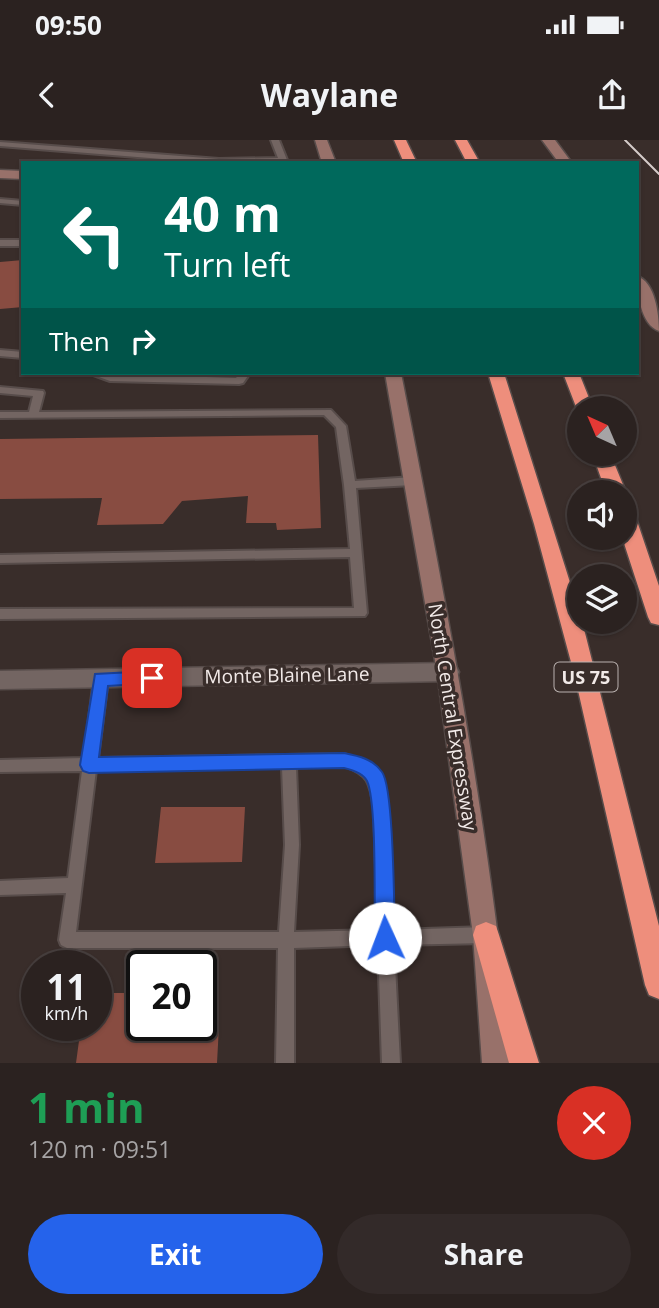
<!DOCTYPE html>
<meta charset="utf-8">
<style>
body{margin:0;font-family:"Open Sans",sans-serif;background:#332a29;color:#f1f3f6;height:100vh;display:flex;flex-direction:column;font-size:26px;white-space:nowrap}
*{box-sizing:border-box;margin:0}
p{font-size:23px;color:#a6a4a5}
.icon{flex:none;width:38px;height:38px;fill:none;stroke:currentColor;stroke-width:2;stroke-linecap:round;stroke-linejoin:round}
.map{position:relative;height:923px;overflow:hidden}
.drawer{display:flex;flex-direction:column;background:#2b2220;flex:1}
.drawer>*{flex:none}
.hud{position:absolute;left:21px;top:21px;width:618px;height:214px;border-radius:0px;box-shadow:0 2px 5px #0004,0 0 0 2px #473f3e;background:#00695c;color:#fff;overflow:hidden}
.needle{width:46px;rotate:316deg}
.fabs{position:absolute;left:567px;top:256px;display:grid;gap:14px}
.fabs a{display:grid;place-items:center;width:70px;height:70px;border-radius:50%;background:#2b2220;box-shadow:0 2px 5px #0004,0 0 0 2px #473f3e;font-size:35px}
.speed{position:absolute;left:21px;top:810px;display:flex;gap:14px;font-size:35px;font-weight:700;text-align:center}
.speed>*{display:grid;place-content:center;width:91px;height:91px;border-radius:50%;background:#2b2220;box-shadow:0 2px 5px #0004,0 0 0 2px #473f3e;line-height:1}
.speed small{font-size:18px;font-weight:400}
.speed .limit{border:4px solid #111;border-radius:10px;background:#fff;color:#111}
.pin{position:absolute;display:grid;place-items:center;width:60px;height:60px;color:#fff;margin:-30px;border-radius:14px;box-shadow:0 4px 10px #0006}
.me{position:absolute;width:77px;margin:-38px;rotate:358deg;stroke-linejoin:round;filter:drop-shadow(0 0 5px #0008)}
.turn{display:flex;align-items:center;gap:24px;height:147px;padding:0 28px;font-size:32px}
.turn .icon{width:91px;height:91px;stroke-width:2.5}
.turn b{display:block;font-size:49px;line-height:60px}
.then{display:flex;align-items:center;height:66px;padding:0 28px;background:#0003;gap:14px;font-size:26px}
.round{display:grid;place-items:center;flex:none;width:74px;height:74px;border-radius:37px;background:#332a29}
.overview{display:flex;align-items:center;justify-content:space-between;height:119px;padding:0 28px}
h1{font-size:42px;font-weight:700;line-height:52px;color:#1e9e55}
.action{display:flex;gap:14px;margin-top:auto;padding:14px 28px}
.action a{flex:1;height:80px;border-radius:42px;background:#2563eb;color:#fff;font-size:28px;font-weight:700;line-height:80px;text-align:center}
.action a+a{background:#332a29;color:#f1f3f6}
.status{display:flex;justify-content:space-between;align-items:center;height:49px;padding:0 35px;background:#2b2220;direction:ltr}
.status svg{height:19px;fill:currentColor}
header{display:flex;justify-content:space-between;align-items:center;height:91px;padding:0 28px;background:#2b2220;font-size:32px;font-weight:700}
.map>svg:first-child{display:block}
</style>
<div class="status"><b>09:50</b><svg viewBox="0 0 49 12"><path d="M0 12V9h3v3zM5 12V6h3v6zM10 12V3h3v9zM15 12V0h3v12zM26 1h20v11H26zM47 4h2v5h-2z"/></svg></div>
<header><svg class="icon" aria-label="back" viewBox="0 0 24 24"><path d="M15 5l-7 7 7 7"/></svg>Waylane<svg class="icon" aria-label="share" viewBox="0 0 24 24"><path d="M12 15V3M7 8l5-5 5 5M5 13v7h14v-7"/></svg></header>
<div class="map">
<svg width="659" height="923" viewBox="0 0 659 923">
<rect width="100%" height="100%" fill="#392d2a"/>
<path fill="#884c41" d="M23 120V167L0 169V122Z
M318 295 321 388 277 390 276 383H246L248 356 182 361 163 384 97 385 102 358 0 359V299Z
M161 667H245L242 722 155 723Z
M96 853H142V886H219L217 923H76L81 886H96Z"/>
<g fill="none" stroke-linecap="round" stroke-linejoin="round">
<defs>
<path id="lane" d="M271 0H279L287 20 286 22 212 23 0 6V2L219 19 278 18Z
M0 59 23 61V65L0 63Z
M0 100H23V106H0Z
M0 210 23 212V218L0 216Z
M88 233 236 238 240 233H250L243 243 239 244 110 241Z
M0 247 43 251 44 253 39 272 331 270 346 286 355 341 413 337 419 341 413 345 356 348 367 473 365 476 0 479V469L354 468 350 417 0 423V415L350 409 344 345 336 287 324 275 0 278V272H29L33 256 0 253Z
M101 534 106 535 108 539 98 618 344 614C378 624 382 635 388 668L394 790 486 787 492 790 494 795 492 800 486 803 394 805 400 923H382L378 805 294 808V923H276L278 808H67L61 805 59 800 66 753 0 755V741L68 738 82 631 0 632V620L84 618 94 539 96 535ZM344 626C369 634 370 644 374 668L378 790 294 792 299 705 296 627ZM282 627 285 705 279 792H76L96 630Z"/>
<path id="street" d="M448 523 456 526 459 532 456 538 448 541 0 549V531Z"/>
<path id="secondary" d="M315 0H327L336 23H322Z
M542 0H555L572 23H559Z
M0 30 23 31V39L0 38Z
M637 136C655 142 659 174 659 191 641 185 637 153 637 136Z
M385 233H401C446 462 490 690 512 923H482L473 795 437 532Z"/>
<path id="highway" d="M394 0H406L417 23H404Z
M455 0H467L480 23H467Z
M488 233H504L579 471V481H582L659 786V859L649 855 645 845 575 537 534 384Z
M563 233H579L593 268H579L578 272Z
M592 313H610L626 352 625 353 606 352Z
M625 368 632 370 635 375 659 446V485L651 483 648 477 622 397H625Z
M486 782 496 786 499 795 539 923H509L473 795 476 786Z"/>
</defs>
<use href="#lane" stroke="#574c4a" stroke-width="4"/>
<use href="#street" stroke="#574c4a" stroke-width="3"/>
<use href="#secondary" stroke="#574c4a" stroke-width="3"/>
<use href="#highway" stroke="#574c4a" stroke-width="3"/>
<use href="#lane" fill="#736562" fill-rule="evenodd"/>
<use href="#street" fill="#736562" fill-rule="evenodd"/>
<use href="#secondary" fill="#98716a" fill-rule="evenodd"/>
<use href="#highway" fill="#ee8e7c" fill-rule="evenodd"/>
<path stroke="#d5ccca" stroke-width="2" d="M625 0 659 34"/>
</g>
<path fill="#2563eb" stroke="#184099" stroke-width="2" d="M152 531 158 533 161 538 158 543 108 546 99 617 344 613C359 616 373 619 382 632 394 648 394 771 395 798L392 805 385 808 378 805 375 798C374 769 377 662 367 641 363 633 353 630 344 628L89 633 83 631 80 625 95 534Z"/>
<g text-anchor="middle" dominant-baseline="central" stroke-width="7" stroke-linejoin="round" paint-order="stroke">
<rect fill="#392d2a" stroke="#bab1af" stroke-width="2" x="554.5" y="522.5" width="63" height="29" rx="5"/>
<g font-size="18" font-weight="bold" fill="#f2eae8">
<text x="586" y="537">US 75</text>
</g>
<g font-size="19" fill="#f2eae8" stroke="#392d2a">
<text transform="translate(287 535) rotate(-1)">Monte Blaine Lane</text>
<text transform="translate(453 577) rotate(81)">North Central Expressway</text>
</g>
</g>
</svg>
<div class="fabs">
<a><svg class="needle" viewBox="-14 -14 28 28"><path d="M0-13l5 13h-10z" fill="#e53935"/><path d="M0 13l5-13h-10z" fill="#a6a4a5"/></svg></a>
<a><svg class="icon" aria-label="sound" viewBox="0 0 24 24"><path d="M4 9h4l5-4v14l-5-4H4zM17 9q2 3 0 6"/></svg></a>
<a><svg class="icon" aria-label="layers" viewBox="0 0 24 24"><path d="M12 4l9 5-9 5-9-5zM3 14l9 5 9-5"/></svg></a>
</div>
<div class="speed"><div>11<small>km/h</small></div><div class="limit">20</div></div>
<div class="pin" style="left:152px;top:538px;background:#d93025"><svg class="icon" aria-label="arrive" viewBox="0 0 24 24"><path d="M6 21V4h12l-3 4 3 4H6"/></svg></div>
<svg class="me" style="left:385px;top:798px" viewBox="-20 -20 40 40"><circle r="19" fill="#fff"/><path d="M0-13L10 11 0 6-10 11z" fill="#2563eb"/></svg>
<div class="hud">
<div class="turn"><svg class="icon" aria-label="left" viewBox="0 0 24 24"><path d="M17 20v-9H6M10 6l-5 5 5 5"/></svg><div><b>40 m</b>Turn left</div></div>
<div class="then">Then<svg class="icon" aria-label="right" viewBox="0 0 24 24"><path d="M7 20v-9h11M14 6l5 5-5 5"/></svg></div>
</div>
</div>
<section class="drawer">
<div class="overview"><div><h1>1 min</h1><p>120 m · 09:51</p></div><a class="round" style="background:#d93025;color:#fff"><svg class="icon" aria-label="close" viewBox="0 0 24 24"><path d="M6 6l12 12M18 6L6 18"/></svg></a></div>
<div class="action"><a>Exit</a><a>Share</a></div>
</section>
